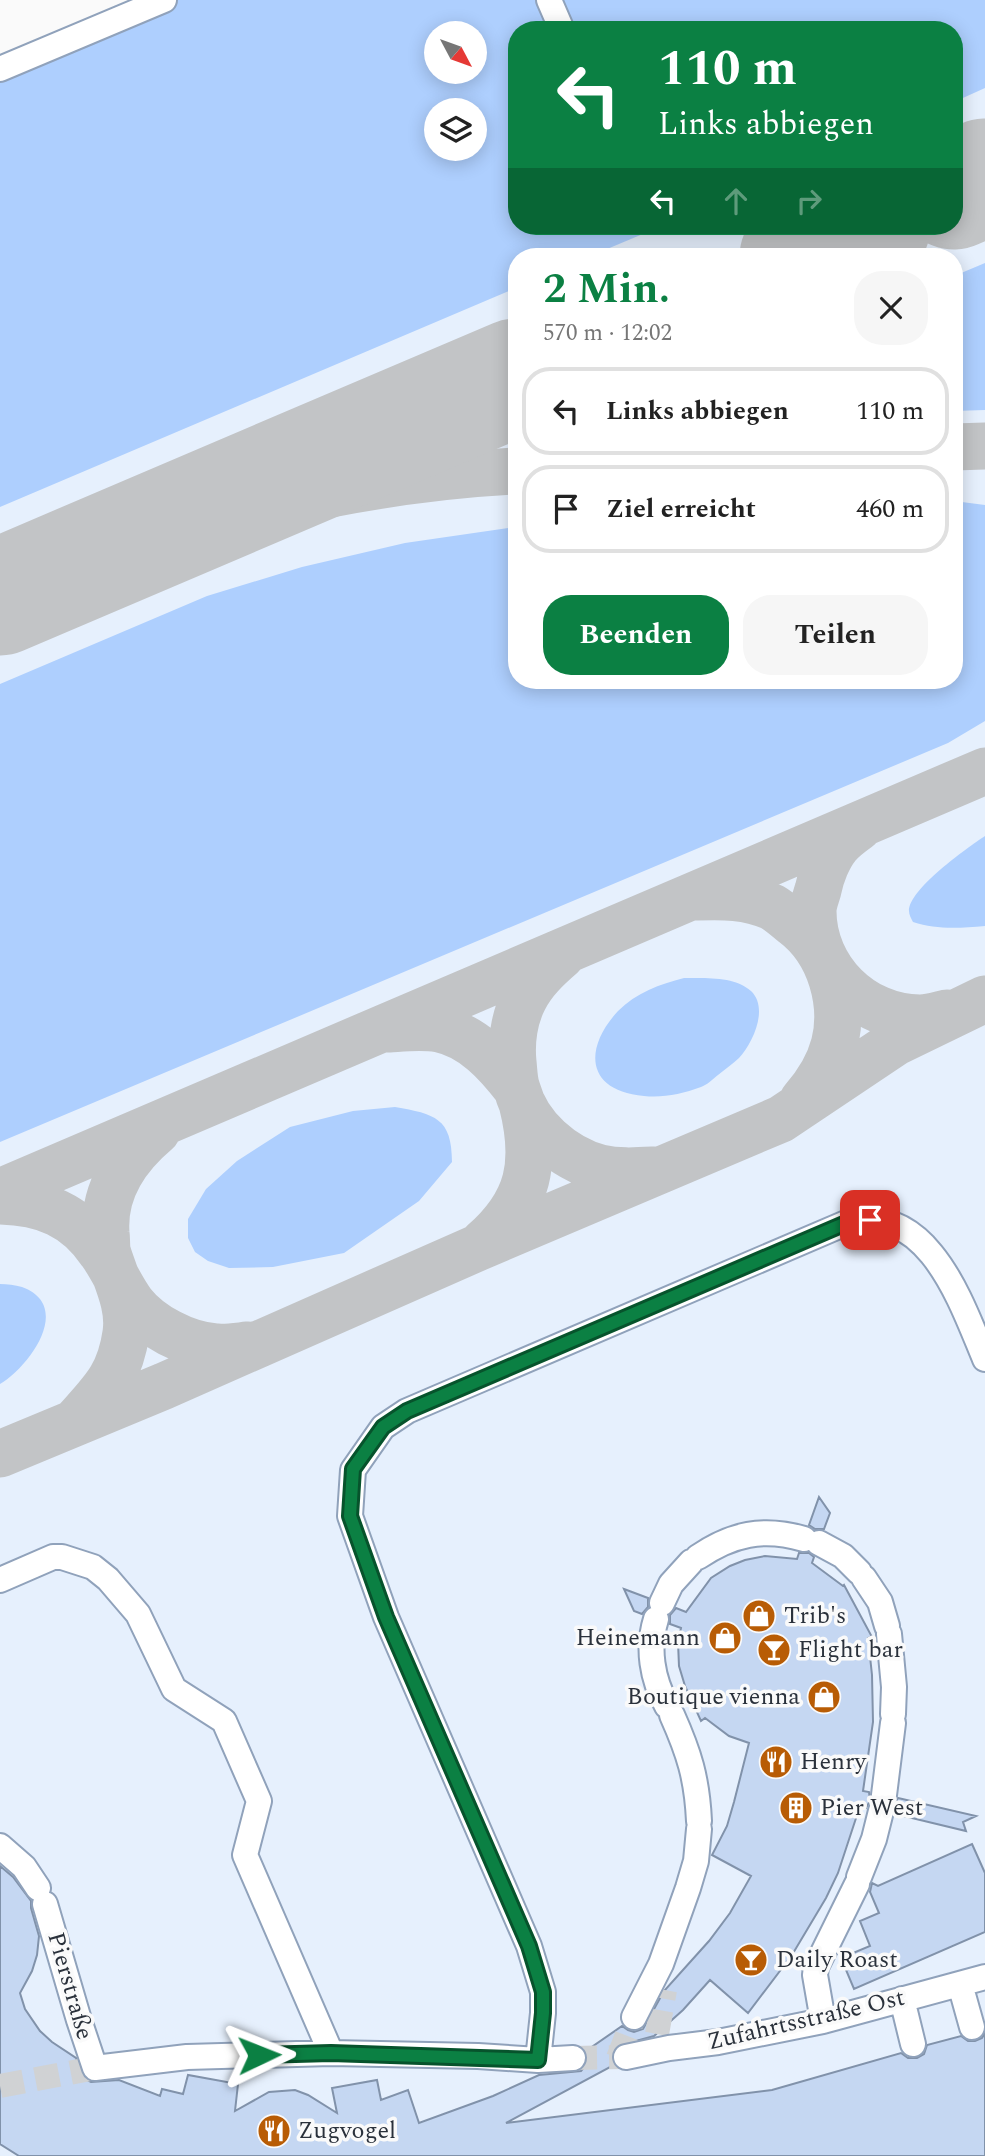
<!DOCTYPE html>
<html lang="de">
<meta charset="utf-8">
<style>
body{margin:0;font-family:Spectral,serif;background:#f6f6f6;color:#222;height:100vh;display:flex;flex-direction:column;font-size:26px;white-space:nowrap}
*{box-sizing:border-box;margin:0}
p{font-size:23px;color:#767676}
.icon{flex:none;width:38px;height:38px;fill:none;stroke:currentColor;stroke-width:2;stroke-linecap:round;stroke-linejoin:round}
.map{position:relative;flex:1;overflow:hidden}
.sheet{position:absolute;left:508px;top:248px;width:455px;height:441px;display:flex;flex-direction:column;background:#fff;border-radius:28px;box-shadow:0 4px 18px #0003}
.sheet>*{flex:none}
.banner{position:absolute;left:508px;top:21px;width:455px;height:214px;border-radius:28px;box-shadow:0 4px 18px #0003;background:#0b8043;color:#fff;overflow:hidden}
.needle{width:46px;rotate:131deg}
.tools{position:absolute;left:424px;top:21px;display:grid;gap:14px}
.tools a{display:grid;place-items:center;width:63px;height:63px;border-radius:50%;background:#fff;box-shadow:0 4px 18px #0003;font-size:35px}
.pin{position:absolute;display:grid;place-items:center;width:60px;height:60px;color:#fff;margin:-30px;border-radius:14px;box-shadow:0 4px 10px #0006}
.me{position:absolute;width:77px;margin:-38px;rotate:88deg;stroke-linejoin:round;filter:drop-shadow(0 0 5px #0008)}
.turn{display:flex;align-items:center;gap:24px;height:147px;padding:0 35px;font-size:32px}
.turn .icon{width:91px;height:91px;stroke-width:2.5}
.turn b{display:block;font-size:49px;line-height:60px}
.lanes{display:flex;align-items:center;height:66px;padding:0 35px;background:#0003;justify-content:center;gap:35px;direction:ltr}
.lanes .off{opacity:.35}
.round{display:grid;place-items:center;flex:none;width:74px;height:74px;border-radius:28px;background:#f6f6f6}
.head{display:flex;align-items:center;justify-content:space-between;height:119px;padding:0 35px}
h1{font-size:42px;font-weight:700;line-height:52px;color:#0b8043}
.action{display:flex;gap:14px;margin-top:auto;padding:14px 35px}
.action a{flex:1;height:80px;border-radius:28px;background:#0b8043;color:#fff;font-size:28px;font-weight:700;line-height:80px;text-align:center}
.action a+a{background:#f6f6f6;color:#222}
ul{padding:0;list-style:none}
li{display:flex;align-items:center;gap:21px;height:88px;margin:0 14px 10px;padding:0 21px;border:4px solid #e0e0e0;border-radius:28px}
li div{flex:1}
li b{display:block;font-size:26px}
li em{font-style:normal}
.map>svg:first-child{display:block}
</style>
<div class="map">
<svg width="985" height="2156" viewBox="0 0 985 2156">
<rect width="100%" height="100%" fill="#fafafa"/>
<path fill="#e6f0fd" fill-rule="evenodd" d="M985 0V2156H0V57ZM516 30H954V226H516ZM436 33H474V72H436ZM436 110H474V149H436ZM516 257H954V681H516Z"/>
<path fill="#aecffe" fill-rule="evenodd" d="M174 0H985V88L954 102V30H516V226H662L588 257H516V288L0 507V74ZM436 33H474V72H436ZM436 110H474V149H436Z
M985 263V410L954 411V276Z
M954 501 985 505V721L948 743 0 1142V684L207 596 302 567 405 543 516 527V681H954Z
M985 836V926C960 928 937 930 913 922 911 918 909 915 909 911 909 889 967 848 985 836Z
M684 978C704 978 735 976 751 991 769 1008 753 1043 739 1058 733 1064 725 1069 718 1075 713 1079 707 1085 701 1087 682 1094 663 1098 644 1096 586 1091 583 1049 618 1011 636 993 660 984 684 978Z
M395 1107C435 1114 452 1118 452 1162L419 1201 344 1253 273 1267 229 1268 208 1261 195 1252 188 1238V1219L206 1189 237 1161 290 1127 353 1111Z
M0 1284C7 1284 15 1285 22 1287 74 1306 29 1367 0 1384Z"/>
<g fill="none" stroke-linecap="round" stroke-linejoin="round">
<path stroke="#c2c4c6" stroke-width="47" d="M954 447 985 446
M79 564C123 549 167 533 211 521 311 495 413 476 516 471
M858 828C851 833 843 839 837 846 828 857 821 875 818 890 816 897 813 904 813 911 813 969 862 1018 920 1018 929 1018 938 1015 947 1013
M697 897C723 896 747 896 772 907 779 911 787 918 793 923 813 938 825 957 832 980 846 1026 834 1065 803 1100
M562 955C547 968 533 981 524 999 514 1018 511 1042 513 1062 514 1071 514 1081 517 1089 527 1127 563 1158 600 1168 618 1172 635 1171 654 1170
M389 1029C405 1028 423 1026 439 1029 473 1036 497 1063 517 1089
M0 1192 985 771
M0 1201C43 1202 76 1215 101 1252 113 1268 120 1287 132 1303 150 1326 186 1345 216 1347 226 1348 238 1346 248 1345
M483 1243C530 1202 537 1162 522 1103
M77 1420C104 1390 120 1375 126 1333 130 1305 116 1280 108 1254 106 1248 107 1240 106 1233 103 1191 126 1157 157 1131
M0 1454 164 1386 477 1248 781 1119 896 1042 985 999"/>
<path stroke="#c2c4c6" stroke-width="117" d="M954 191 985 177
M798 257 872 226
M0 597 516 377"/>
</g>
<path fill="#c5d7f2" stroke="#8192aa" stroke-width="2" d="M819 1497 830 1513 824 1529H815L809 1525Z
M799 1553H809L814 1557 812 1563 843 1586 844 1585 872 1637 868 1638 872 1675 873 1722 863 1791 869 1792 870 1801 866 1808 860 1806 838 1873 826 1898 792 1955 748 2013 710 1980 683 2010 654 2036 617 2046 612 2053 614 2065 506 2123 772 2090 901 2053 908 2058H917L924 2054 927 2045 961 2036 968 2041H975L982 2038 985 2033V2156H19L0 2144V1866L13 1877 31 1901V1908L39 1936 37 1955 32 1971 20 1993 25 2009 40 2031 52 2042 76 2058 81 2073 85 2079 91 2082 119 2080 160 2096 162 2089 183 2094 188 2075 238 2084 235 2111 269 2092 295 2090 308 2095 337 2113 332 2088 377 2080 381 2100 408 2090 419 2123 493 2096 539 2075 581 2071 587 2064 588 2058 586 2051 622 2026 628 2030 634 2032 643 2029 664 1991 709 1941 730 1913 751 1876 712 1855 727 1826 734 1802 749 1743 729 1736 705 1718 701 1721 685 1686 679 1666 678 1642 681 1628 670 1624V1615L676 1608 686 1612 711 1578 730 1566 745 1560 765 1556 797 1559Z
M624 1589 648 1598V1607L642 1614 634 1611Z
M898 1798 976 1816 963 1822 966 1831 895 1814 894 1805Z
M972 1844 985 1873V1932L854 1989 841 1958 870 1946 860 1921 879 1913 870 1892 872 1883 878 1886Z"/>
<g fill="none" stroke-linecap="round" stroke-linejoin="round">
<path stroke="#d0d2d4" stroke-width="24" stroke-dasharray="24 12" stroke-linecap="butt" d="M657 2034 665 1990
M573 2058 626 2057
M618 2058 634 2017
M0 2086 95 2068"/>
<defs>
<path id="minor" d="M549 0 562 30
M0 69 164 0
M819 1543 843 1556 859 1572
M698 1557C732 1534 763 1527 804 1539
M864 1578 880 1602 887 1626
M0 1580 53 1557H62L93 1567 108 1579 138 1614 174 1689 224 1721 259 1801 245 1855 331 2053
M662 1603 671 1584 691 1562
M656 1619C647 1648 652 1679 667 1706
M889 1634 894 1687 893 1714
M672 1715C689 1753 697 1778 699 1821
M884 1795 893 1723
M0 1846 24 1867 38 1888
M859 1877 874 1839 881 1811
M45 1904 79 2020 95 2068 187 2057 331 2053 478 2056 538 2060 573 2058
M960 1984 972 2027
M902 1999 913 2044
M634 2017 661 1964 688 1888 696 1861 699 1829
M823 2021 815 1975 816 1967 857 1884
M626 2057 669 2048 718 2042 823 2021 985 1977
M538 2060 543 2013V1992L529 1946 386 1617 350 1516 353 1470 383 1427 407 1411 846 1223C928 1201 961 1302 985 1359"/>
</defs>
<use href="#minor" stroke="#90a2bb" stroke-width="28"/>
<use href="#minor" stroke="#fff" stroke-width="24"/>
</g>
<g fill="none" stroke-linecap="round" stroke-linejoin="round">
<defs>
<path id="route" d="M259 2055 331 2053 538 2060 543 2013V1992L529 1946 386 1617 350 1516 353 1469 383 1427 407 1411 846 1223 858 1220H870"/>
</defs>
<use href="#route" stroke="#07532c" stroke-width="18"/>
<use href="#route" stroke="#0b8043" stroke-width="12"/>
</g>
<defs>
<symbol id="shop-disc" viewBox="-11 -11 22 22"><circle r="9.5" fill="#b85c05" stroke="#fafafa"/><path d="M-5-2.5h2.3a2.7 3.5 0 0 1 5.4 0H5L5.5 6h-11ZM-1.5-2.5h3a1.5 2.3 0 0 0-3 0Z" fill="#fff"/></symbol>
<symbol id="bar-disc" viewBox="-11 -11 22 22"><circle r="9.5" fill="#b85c05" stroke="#fafafa"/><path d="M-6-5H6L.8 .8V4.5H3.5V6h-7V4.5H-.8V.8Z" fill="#fff"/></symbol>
<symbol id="restaurant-disc" viewBox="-11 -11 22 22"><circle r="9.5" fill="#b85c05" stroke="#fafafa"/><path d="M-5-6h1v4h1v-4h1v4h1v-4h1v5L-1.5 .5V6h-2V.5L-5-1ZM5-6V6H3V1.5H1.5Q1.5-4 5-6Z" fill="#fff"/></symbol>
<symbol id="building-disc" viewBox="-11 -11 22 22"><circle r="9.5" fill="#b85c05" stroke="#fafafa"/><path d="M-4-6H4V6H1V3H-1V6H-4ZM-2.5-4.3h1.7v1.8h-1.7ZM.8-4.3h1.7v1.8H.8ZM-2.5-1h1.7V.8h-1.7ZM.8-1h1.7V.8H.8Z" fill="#fff"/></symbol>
</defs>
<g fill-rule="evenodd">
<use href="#shop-disc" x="740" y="1597" width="38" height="38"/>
<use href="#shop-disc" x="706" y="1619" width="38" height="38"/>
<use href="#bar-disc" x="755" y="1631" width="38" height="38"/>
<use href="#shop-disc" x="805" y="1678" width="38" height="38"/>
<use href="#restaurant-disc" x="757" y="1743" width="38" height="38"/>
<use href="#building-disc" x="777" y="1789" width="38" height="38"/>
<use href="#bar-disc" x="732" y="1941" width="38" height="38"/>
<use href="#restaurant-disc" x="255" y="2112" width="38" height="38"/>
</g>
<g text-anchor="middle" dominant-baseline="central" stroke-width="7" stroke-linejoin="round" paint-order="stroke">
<g font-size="24" fill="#2a313b" stroke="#fafafa" text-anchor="start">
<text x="784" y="1616">Trib's</text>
<text x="700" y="1638" text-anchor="end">Heinemann</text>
<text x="798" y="1650">Flight bar</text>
<text x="800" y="1697" text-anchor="end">Boutique vienna</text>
<text x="800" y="1762">Henry</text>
<text x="820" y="1808">Pier West</text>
<text x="776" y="1960">Daily Roast</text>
<text x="298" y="2131">Zugvogel</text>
</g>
<g font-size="24" fill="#2a313b" stroke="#fafafa">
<text transform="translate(70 1986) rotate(74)">Pierstraße</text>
<text transform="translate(806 2020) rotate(-13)">Zufahrtsstraße Ost</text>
</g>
</g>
</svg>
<div class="tools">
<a><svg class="needle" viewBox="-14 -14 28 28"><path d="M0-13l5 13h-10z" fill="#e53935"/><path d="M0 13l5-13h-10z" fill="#767676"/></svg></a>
<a><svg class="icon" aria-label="layers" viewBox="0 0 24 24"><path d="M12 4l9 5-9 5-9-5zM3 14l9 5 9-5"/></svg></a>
</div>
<div class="pin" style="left:870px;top:1220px;background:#d93025"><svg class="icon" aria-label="arrive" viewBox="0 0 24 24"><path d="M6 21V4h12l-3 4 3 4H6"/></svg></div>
<svg class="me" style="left:259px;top:2055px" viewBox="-20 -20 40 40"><path d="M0-17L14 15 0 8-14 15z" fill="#0b8043" stroke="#fff" stroke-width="4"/></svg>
<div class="banner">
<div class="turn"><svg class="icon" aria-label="left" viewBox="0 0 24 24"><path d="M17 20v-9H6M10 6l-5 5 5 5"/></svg><div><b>110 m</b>Links abbiegen</div></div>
<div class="lanes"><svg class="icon" aria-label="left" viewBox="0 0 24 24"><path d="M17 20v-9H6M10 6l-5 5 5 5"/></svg><svg class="icon off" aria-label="ahead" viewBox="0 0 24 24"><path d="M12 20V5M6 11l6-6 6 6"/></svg><svg class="icon off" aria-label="right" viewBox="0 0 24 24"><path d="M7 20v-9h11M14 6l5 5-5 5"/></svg></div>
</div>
<section class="sheet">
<div class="head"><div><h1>2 Min.</h1><p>570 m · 12:02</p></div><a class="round"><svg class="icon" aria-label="close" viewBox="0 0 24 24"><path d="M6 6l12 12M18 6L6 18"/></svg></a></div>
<ul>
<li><svg class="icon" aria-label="left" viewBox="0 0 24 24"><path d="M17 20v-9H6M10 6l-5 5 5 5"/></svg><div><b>Links abbiegen</b></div><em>110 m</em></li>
<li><svg class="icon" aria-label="arrive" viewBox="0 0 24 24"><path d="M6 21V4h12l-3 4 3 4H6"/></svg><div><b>Ziel erreicht</b></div><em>460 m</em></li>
</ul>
<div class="action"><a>Beenden</a><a>Teilen</a></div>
</section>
</div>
